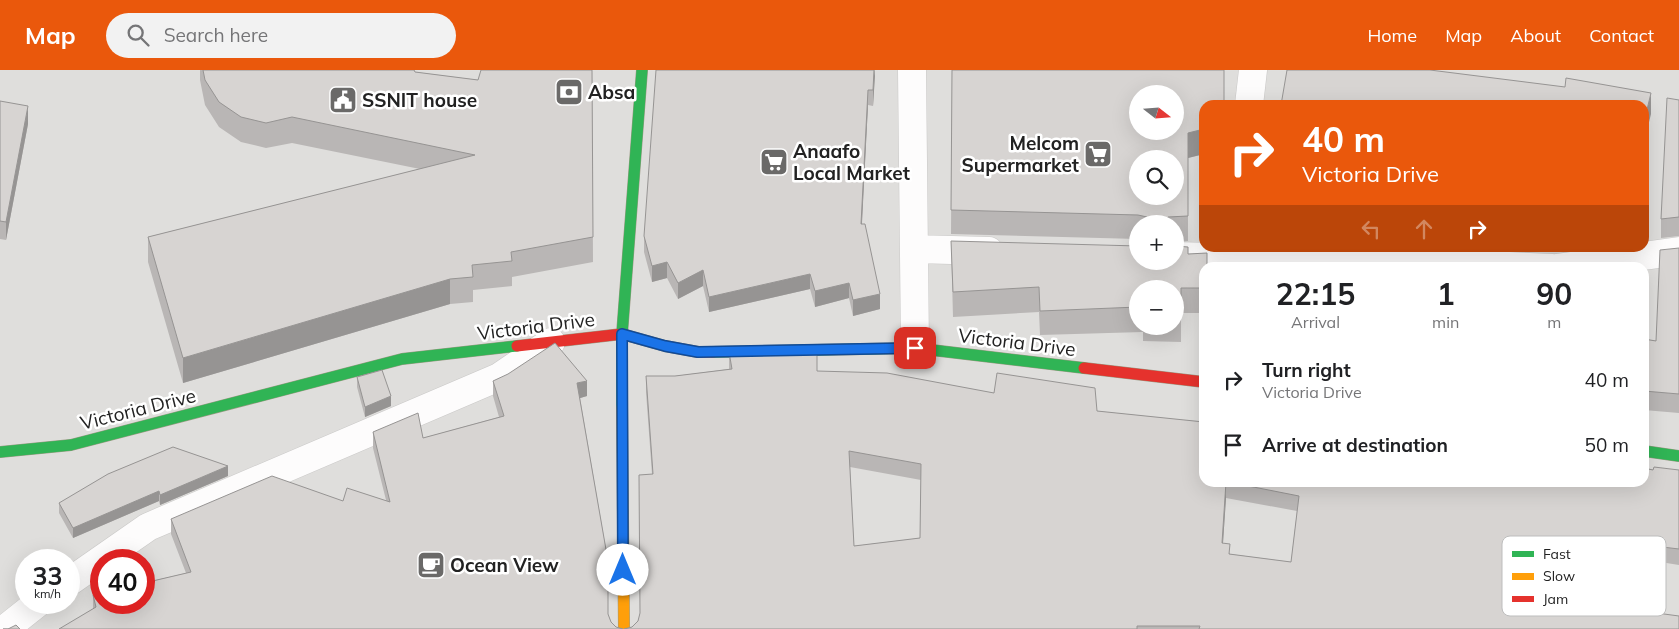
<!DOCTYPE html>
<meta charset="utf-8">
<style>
body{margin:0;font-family:Mulish,sans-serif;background:#f2f2f2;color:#202124;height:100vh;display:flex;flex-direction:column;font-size:19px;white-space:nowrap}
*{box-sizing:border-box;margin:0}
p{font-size:16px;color:#757577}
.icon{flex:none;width:28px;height:28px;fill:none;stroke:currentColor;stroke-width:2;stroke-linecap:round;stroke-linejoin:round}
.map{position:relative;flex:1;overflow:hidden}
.drawer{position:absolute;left:1199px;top:192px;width:450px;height:225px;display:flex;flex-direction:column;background:#fff;border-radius:15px;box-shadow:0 5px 20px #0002}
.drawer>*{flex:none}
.top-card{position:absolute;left:1199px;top:30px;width:450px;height:152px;border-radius:15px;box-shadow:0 5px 20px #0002;background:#ea580c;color:#fff;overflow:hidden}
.needle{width:32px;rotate:107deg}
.fabs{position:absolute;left:1129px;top:15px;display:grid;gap:10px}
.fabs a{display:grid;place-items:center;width:55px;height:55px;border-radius:50%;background:#fff;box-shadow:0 5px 20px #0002;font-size:25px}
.speed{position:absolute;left:15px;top:479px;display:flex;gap:10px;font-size:25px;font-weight:700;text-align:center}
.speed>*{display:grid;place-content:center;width:65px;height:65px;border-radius:50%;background:#fff;box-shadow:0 5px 20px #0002;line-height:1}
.speed small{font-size:12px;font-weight:400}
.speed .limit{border:8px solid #d22;background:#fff;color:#111}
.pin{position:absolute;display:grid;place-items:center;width:42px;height:42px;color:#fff;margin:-21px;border-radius:10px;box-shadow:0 2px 8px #0006}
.me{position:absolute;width:55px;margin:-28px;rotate:0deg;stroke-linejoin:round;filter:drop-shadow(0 0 4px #0008)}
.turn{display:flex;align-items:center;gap:18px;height:105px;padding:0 20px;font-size:22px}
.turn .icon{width:65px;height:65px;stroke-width:2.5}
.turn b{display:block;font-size:35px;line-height:42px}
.lanes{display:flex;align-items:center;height:48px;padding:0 20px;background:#0003;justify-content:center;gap:25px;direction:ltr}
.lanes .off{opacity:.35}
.eta{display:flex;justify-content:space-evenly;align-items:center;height:85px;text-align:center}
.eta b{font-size:30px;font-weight:700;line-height:35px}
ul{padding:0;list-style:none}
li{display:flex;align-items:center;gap:15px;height:65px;padding:0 20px}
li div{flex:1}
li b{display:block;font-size:19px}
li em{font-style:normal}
header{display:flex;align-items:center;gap:30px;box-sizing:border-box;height:70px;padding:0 25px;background:#ea580c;color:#fff}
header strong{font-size:24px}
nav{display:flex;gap:28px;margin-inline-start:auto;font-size:18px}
.search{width:350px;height:45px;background:#f2f2f2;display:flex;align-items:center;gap:12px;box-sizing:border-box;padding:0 18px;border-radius:28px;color:#757577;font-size:19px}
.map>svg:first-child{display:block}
</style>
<header>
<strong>Map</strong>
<div class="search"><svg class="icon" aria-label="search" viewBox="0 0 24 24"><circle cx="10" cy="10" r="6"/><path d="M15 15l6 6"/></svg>Search here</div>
<nav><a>Home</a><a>Map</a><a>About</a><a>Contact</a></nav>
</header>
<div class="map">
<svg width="1679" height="559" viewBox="0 0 1679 559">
<rect width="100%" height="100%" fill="#f0eeeb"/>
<path fill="#dfdedc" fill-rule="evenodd" d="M0 0H1679V559H0ZM1138 24H1175V61H1138ZM1204 35H1644V178H1204ZM1138 89H1175V126H1138ZM1138 154H1175V191H1138ZM1204 198H1644V412H1204ZM1138 219H1175V256H1138ZM26 490H69V532H26ZM101 490H144V532H101Z"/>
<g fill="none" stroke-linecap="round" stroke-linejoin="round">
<defs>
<path id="street" d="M912 0 915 278
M1249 35 1253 0
M914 179 989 181
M1175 186 1419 192 1552 198
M1556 198 1679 181
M69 512 148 457 499 307 551 272
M5 559 39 532"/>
<path id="fast" d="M713 282 915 278 1084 298
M622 337V264L642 0
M1644 381 1679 386
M0 382 71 375 402 289 517 276"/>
<path id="slow" d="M622 337 624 559"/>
<path id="jam" d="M517 276 622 264 665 276 698 282H713
M1084 298 1204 312"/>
</defs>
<use href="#street" stroke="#c9c8c7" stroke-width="29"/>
<use href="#fast" stroke="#999a82" stroke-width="12"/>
<use href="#slow" stroke="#999a82" stroke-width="12"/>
<use href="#jam" stroke="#999a82" stroke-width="12"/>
<use href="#street" stroke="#fdfcfc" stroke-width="28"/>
<use href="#fast" stroke="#30b455" stroke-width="11"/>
<use href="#slow" stroke="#ff9f0a" stroke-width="11"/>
<use href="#jam" stroke="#e5322d" stroke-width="11"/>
</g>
<path fill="#b9b6b5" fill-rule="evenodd" d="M200 0H414L415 2 478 10 592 0 593 192 512 207V216L473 220V232L450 234 183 313 148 192V167L420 99 292 73 266 78 241 72 219 57 205 35 200 10Z
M875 0 873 36 868 35 862 154 880 239 853 246 849 228 815 237 810 219 709 242 703 216 678 229 667 208 652 212 644 182V166Z
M952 0 1204 35V84L1188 88V171L1175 172V154H1138V169L951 164Z
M1679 30V166L1661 168V149Z
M0 31 28 54 6 170 0 169Z
M951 171 1188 184 1204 198V243H1181V272L1143 271V262L1040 265 1039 242 953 247ZM1138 219H1175V256H1138Z
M1679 178V343L1644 340V269L1656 271Z
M729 282 817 301 994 323 1097 341 1653 400H1679V495L1654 491 1649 531 1651 542 1679 559H624L632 557 638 551 640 544 652 404 646 322V306H675L729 299ZM850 397 921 410 920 468 854 476ZM1226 428 1297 441 1291 492 1230 484 1223 473Z
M357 307 391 336 365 347 357 317Z
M493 311 587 326 580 328 608 491 93 539V525L186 503 171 464V449L343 431 386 430 373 378V362L423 368 499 347 493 326Z
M228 406 160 435 159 431 73 468 59 443V433Z"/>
<path fill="#969493" d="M874 0 875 6 873 36V20Z
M868 20V35L861 170V154Z
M1651 23V44L1644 73V52Z
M28 36V54L6 170V152Z
M1204 59V84L1188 88V171V63Z
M1168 147V154H1162V153Z
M667 192V208L652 212V196Z
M703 200V216L678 229V213Z
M810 204V219L709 242V227Z
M450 209V234L183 313V288Z
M849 213V228L815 237V221Z
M880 224V239L853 246V230Z
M587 311V326L577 329V313Z
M391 326V336L365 347V337Z
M228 396V406L160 435V425Z
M1226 412V428L1222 488V473Z
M159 421V431L73 468V458Z
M1654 476V491L1647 546V531Z"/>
<path fill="#d7d4d2" stroke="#969493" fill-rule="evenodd" d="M203 0H414L415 2 478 10 481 0H592L593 167 511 182 512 191 472 195 473 207 450 209 183 288 148 167 475 85 292 47 266 53 241 47 219 32 205 10Z
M656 0H874L873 20H868L861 154H865L880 224 853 230 849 213 815 221 810 204 709 227 703 200 678 213 667 192 652 196 644 166Z
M952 0H1224V35H1204V59L1188 63V146L1168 147 1162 154H1152L1147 147 1138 145 951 140ZM1138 24H1175V61H1138ZM1138 89H1175V126H1138Z
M1287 0H1430L1565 17 1566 8 1651 23 1644 52V35H1281Z
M1667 28 1679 30V147L1661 149Z
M0 31 28 36 6 152 0 151Z
M951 171 1138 176V191H1175V176L1188 177V184L1207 183V198H1204V218H1181V247H1175V219H1138V237L1040 241 1039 217 953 222Z
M1679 178V324L1644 321V269L1656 271 1660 180Z
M555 273 587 311 577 313 608 491V544L611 552 616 557 623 559H59L96 537 93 525 101 523V532H144V513L191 502 171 449 272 406 343 431 347 418 390 432 373 362 418 343 423 368 504 346 493 311 508 304Z
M817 280V301L887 303 994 323 997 303 1095 318 1097 341 1204 352V412H1226L1222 473 1230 474 1229 484 1291 492 1299 426 1228 412H1644V398L1653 400 1654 397 1679 400V479L1654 476 1647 531 1651 532 1649 542 1679 546V559H1199L1200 556H1137V559H624L632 557 638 551 640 543 639 405 653 404 646 306H675L732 299 729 282ZM849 381 921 394 920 468 854 476Z
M382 300 391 326 365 337 357 307Z
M173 377 228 396 160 425 159 421 73 458 59 433 108 404Z
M16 555 20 559H3H8Z"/>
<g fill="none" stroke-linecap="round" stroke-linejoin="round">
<defs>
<path id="route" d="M623 500 622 264 665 276 698 282 915 278"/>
</defs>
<use href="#route" stroke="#114b97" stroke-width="12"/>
<use href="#route" stroke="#1a73e8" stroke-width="9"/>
</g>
<defs>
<symbol id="bank-square" viewBox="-11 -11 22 22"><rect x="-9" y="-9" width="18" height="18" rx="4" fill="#6a6968" stroke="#fff"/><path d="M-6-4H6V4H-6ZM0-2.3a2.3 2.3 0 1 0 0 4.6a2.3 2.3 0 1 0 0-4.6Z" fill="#fff"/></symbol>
<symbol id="civic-square" viewBox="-11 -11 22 22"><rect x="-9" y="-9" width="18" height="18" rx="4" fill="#6a6968" stroke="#fff"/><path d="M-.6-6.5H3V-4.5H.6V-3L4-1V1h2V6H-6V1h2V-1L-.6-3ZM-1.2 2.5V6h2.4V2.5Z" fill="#fff"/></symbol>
<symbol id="supermarket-square" viewBox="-11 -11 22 22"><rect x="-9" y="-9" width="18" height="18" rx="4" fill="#6a6968" stroke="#fff"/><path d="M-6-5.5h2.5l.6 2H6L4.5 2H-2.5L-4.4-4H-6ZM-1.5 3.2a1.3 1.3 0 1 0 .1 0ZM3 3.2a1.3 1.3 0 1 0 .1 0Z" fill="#fff"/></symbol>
<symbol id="cafe-square" viewBox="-11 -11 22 22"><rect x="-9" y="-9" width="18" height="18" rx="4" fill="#6a6968" stroke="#fff"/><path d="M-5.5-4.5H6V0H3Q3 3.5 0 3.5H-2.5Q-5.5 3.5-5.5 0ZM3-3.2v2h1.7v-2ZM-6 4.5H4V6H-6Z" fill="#fff"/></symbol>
</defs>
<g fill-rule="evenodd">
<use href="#bank-square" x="553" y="6" width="32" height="32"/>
<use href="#civic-square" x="327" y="14" width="32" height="32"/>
<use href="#supermarket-square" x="1082" y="68" width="32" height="32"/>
<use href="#supermarket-square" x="758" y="76" width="32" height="32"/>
<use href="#cafe-square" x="415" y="479" width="32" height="32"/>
</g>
<g text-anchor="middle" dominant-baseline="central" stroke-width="5" stroke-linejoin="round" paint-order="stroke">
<g font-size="19" font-weight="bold" fill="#222" stroke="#fff" text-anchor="start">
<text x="588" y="22">Absa</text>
<text x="362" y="30">SSNIT house</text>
<text x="1079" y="73" text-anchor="end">Melcom<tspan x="1079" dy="22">Supermarket</tspan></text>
<text x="793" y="81">Anaafo<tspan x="793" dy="22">Local Market</tspan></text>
<text x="450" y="495">Ocean View</text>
</g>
<g font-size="19" fill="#222" stroke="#fff">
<text transform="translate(536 256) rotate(-7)">Victoria Drive</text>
<text transform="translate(1017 272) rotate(7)">Victoria Drive</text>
<text transform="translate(138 339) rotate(-14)">Victoria Drive</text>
</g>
</g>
<rect x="1502" y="466" width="164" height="80" rx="8" fill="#fff" stroke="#bdbdbd" stroke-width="1"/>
<rect x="1512" y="481" width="22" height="6" fill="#30b455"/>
<rect x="1512" y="503" width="22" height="7" fill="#ff9f0a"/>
<rect x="1512" y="526" width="22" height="6" fill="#e5322d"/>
<g font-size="14" fill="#222">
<text x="1543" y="489">Fast</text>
<text x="1543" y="511">Slow</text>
<text x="1543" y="534">Jam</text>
</g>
</svg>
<div class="fabs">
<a><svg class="needle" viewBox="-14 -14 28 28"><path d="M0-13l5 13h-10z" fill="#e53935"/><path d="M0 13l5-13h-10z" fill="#757577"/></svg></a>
<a><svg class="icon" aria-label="search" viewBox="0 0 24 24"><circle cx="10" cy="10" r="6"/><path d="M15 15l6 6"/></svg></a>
<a>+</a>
<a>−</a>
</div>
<div class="speed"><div>33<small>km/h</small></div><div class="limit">40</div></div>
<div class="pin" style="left:915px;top:278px;background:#d93025"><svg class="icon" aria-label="arrive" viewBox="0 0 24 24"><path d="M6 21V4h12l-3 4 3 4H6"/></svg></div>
<svg class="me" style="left:623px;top:500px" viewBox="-20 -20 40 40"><circle r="19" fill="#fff"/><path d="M0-13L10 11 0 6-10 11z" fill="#1a73e8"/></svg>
<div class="top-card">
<div class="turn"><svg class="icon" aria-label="right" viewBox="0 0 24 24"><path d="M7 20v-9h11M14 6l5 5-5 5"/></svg><div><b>40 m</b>Victoria Drive</div></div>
<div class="lanes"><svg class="icon off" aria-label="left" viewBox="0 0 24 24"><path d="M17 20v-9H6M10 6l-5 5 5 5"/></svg><svg class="icon off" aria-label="ahead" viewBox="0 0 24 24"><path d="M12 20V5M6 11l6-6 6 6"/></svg><svg class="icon" aria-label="right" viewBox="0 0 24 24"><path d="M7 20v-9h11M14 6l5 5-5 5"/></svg></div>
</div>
<section class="drawer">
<div class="eta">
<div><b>22:15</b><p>Arrival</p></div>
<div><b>1</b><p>min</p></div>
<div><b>90</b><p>m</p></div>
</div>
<ul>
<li><svg class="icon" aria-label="right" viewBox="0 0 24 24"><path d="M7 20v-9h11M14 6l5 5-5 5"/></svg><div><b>Turn right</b><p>Victoria Drive</p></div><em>40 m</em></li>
<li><svg class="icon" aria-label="arrive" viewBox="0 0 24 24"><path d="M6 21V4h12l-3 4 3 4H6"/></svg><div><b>Arrive at destination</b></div><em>50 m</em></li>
</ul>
</section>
</div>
